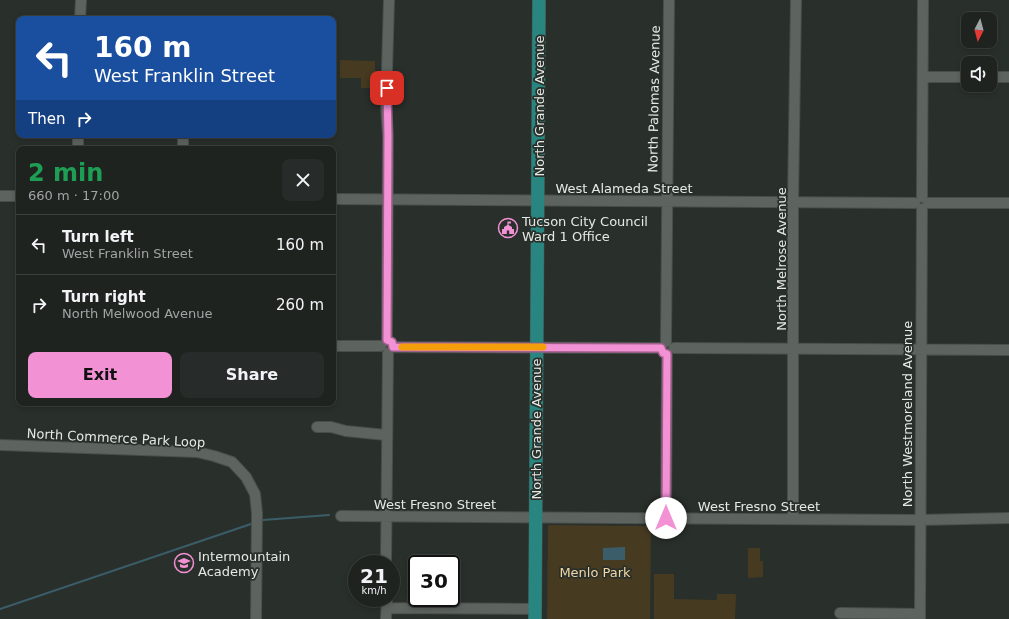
<!DOCTYPE html>
<meta charset="utf-8">
<style>
body{margin:0;font-family:"DejaVu Sans",sans-serif;background:#272b29;color:#f1f3f6;height:100vh;display:flex;flex-direction:column;font-size:15px;white-space:nowrap}
*{box-sizing:border-box;margin:0}
p{font-size:13px;color:#a1a4a5}
.icon{flex:none;width:22px;height:22px;fill:none;stroke:currentColor;stroke-width:2;stroke-linecap:round;stroke-linejoin:round}
.map{position:relative;flex:1;overflow:hidden}
.panel{position:absolute;left:16px;top:146px;width:320px;height:260px;display:flex;flex-direction:column;background:#1f2320;border-radius:8px;box-shadow:0 2px 6px #0003,0 0 0 1px #3c403e}
.panel>*{flex:none}
.banner{position:absolute;left:16px;top:16px;width:320px;height:122px;border-radius:8px;box-shadow:0 2px 6px #0003,0 0 0 1px #3c403e;background:#1a4fa0;color:#fff;overflow:hidden}
.needle{width:26px;rotate:186deg}
.tools{position:absolute;left:961px;top:12px;display:grid;gap:8px}
.tools a{display:grid;place-items:center;width:36px;height:36px;border-radius:8px;background:#1f2320;box-shadow:0 2px 6px #0003,0 0 0 1px #3c403e;font-size:20px}
.speed{position:absolute;left:348px;top:555px;display:flex;gap:8px;font-size:20px;font-weight:700;text-align:center}
.speed>*{display:grid;place-content:center;width:52px;height:52px;border-radius:50%;background:#1f2320;box-shadow:0 2px 6px #0003,0 0 0 1px #3c403e;line-height:1}
.speed small{font-size:10px;font-weight:400}
.speed .limit{border:2px solid #111;border-radius:6px;background:#fff;color:#111}
.pin{position:absolute;display:grid;place-items:center;width:34px;height:34px;color:#fff;margin:-17px;border-radius:8px;box-shadow:0 2px 6px #0006}
.me{position:absolute;width:44px;margin:-22px;rotate:0deg;stroke-linejoin:round;filter:drop-shadow(0 0 3px #0008)}
.turn{display:flex;align-items:center;gap:14px;height:84px;padding:0 12px;font-size:18px}
.turn .icon{width:52px;height:52px;stroke-width:2.5}
.turn b{display:block;font-size:28px;line-height:34px}
.then{display:flex;align-items:center;height:38px;padding:0 12px;background:#0003;gap:8px;font-size:15px}
.round{display:grid;place-items:center;flex:none;width:42px;height:42px;border-radius:8px;background:#272b29}
.summary{display:flex;align-items:center;justify-content:space-between;height:68px;padding:0 12px}
h1{font-size:24px;font-weight:700;line-height:30px;color:#1e9e55}
.cta{display:flex;gap:8px;margin-top:auto;padding:8px 12px}
.cta a{flex:1;height:46px;border-radius:8px;background:#f391d5;color:#111;font-size:16px;font-weight:700;line-height:46px;text-align:center}
.cta a+a{background:#272b29;color:#f1f3f6}
ul{padding:0;list-style:none}
li{display:flex;align-items:center;gap:12px;height:60px;padding:0 12px;border-top:1px solid #3c403e}
li div{flex:1}
li b{display:block;font-size:15px}
li em{font-style:normal}
.map>svg:first-child{display:block}
</style>
<div class="map">
<svg width="1009" height="619" viewBox="0 0 1009 619">
<rect width="100%" height="100%" fill="#292f2a"/>
<path fill="#463a21" d="M340 60 375 61V88H361V78H340Z
M548 525 651 526 650 619H547Z
M748 548H760V561H763V577L748 578Z
M654 574H674V599L717 600V594H736L735 619H654Z"/>
<path fill="#3b5d6a" d="M625 547V560H603V548Z"/>
<g fill="none" stroke-linecap="round" stroke-linejoin="round">
<path stroke="#3b5d6a" stroke-width="2" d="M263 520 329 515
M0 609 251 524"/>
<defs>
<path id="minor" d="M80 19 81 0
M923 77H968
M990 77H1009
M78 149V135
M183 149V135
M0 196H19
M922 197 923 0
M333 199 915 203
M928 203H1009
M387 340 388 136 386 106 389 0
M666 342 669 0
M333 346H381
M393 347 661 348
M674 348 1009 350
M317 427H331L346 431 386 435
M0 445 197 452 214 456 232 462 246 477 255 494 257 513 256 619
M341 516 920 520 1009 518
M666 518 667 354
M793 519V203L796 0
M386 564 388 353
M387 608 535 609
M840 613 920 614
M386 619 387 598
M920 619 922 209"/>
<path id="major" d="M535 619 539 0"/>
</defs>
<use href="#minor" stroke="#484e4a" stroke-width="12"/>
<use href="#major" stroke="#484e4a" stroke-width="14"/>
<use href="#minor" stroke="#5d635f" stroke-width="10"/>
<use href="#major" stroke="#29857f" stroke-width="13"/>
</g>
<g fill="none" stroke-linecap="round" stroke-linejoin="round">
<defs>
<path id="route" d="M387 88 388 136 387 340 392 342 393 347 661 348 663 353 667 354 666 518"/>
</defs>
<use href="#route" stroke="#9e5e8a" stroke-width="10"/>
<use href="#route" stroke="#f391d5" stroke-width="7"/>
<path stroke="#f59e0b" stroke-width="7" d="M402 347H543"/>
</g>
<defs>
<symbol id="civic-ring" viewBox="-11 -11 22 22"><circle r="9.5" fill="#292f2a" stroke="#f391d5" stroke-width="1.5"/><path d="M-.6-6.5H3V-4.5H.6V-3L4-1V1h2V6H-6V1h2V-1L-.6-3ZM-1.2 2.5V6h2.4V2.5Z" fill="#f391d5"/></symbol>
<symbol id="school-ring" viewBox="-11 -11 22 22"><circle r="9.5" fill="#292f2a" stroke="#f391d5" stroke-width="1.5"/><path d="M0-5L7-2L0 1L-7-2ZM-4 1L0 2.5L4 1V4Q0 6-4 4Z" fill="#f391d5"/></symbol>
</defs>
<g fill-rule="evenodd">
<use href="#civic-ring" x="497" y="217" width="22" height="22"/>
<use href="#school-ring" x="173" y="552" width="22" height="22"/>
</g>
<g text-anchor="middle" dominant-baseline="central" stroke-width="3.5" stroke-linejoin="round" paint-order="stroke">
<g font-size="13" fill="#e5e9e6" stroke="#292f2a">
<text transform="translate(654 99) rotate(-89)">North Palomas Avenue</text>
<text transform="translate(539 106) rotate(-90)">North Grande Avenue</text>
<text x="624" y="188">West Alameda Street</text>
<text transform="translate(781 259) rotate(-90)">North Melrose Avenue</text>
<text transform="translate(907 414) rotate(-90)">North Westmoreland Avenue</text>
<text transform="translate(536 429) rotate(-90)">North Grande Avenue</text>
<text transform="translate(116 438) rotate(3)">North Commerce Park Loop</text>
<text x="435" y="504">West Fresno Street</text>
<text x="759" y="506">West Fresno Street</text>
</g>
<g font-size="13" fill="#e5e9e6" stroke="#292f2a" text-anchor="start">
<text x="522" y="221">Tucson City Council<tspan x="522" dy="15">Ward 1 Office</tspan></text>
<text x="198" y="556">Intermountain<tspan x="198" dy="15">Academy</tspan></text>
</g>
<g font-size="13" fill="#f2d7a2" stroke="#292f2a">
<text x="595" y="572">Menlo Park</text>
</g>
</g>
</svg>
<div class="tools">
<a><svg class="needle" viewBox="-14 -14 28 28"><path d="M0-13l5 13h-10z" fill="#e53935"/><path d="M0 13l5-13h-10z" fill="#a1a4a5"/></svg></a>
<a><svg class="icon" aria-label="sound" viewBox="0 0 24 24"><path d="M4 9h4l5-4v14l-5-4H4zM17 9q2 3 0 6"/></svg></a>
</div>
<div class="speed"><div>21<small>km/h</small></div><div class="limit">30</div></div>
<div class="pin" style="left:387px;top:88px;background:#d93025"><svg class="icon" aria-label="arrive" viewBox="0 0 24 24"><path d="M6 21V4h12l-3 4 3 4H6"/></svg></div>
<svg class="me" style="left:666px;top:518px" viewBox="-20 -20 40 40"><circle r="19" fill="#fff"/><path d="M0-13L10 11 0 6-10 11z" fill="#f391d5"/></svg>
<div class="banner">
<div class="turn"><svg class="icon" aria-label="left" viewBox="0 0 24 24"><path d="M17 20v-9H6M10 6l-5 5 5 5"/></svg><div><b>160 m</b>West Franklin Street</div></div>
<div class="then">Then<svg class="icon" aria-label="right" viewBox="0 0 24 24"><path d="M7 20v-9h11M14 6l5 5-5 5"/></svg></div>
</div>
<section class="panel">
<div class="summary"><div><h1>2 min</h1><p>660 m · 17:00</p></div><a class="round"><svg class="icon" aria-label="close" viewBox="0 0 24 24"><path d="M6 6l12 12M18 6L6 18"/></svg></a></div>
<ul>
<li><svg class="icon" aria-label="left" viewBox="0 0 24 24"><path d="M17 20v-9H6M10 6l-5 5 5 5"/></svg><div><b>Turn left</b><p>West Franklin Street</p></div><em>160 m</em></li>
<li><svg class="icon" aria-label="right" viewBox="0 0 24 24"><path d="M7 20v-9h11M14 6l5 5-5 5"/></svg><div><b>Turn right</b><p>North Melwood Avenue</p></div><em>260 m</em></li>
</ul>
<div class="cta"><a>Exit</a><a>Share</a></div>
</section>
</div>
